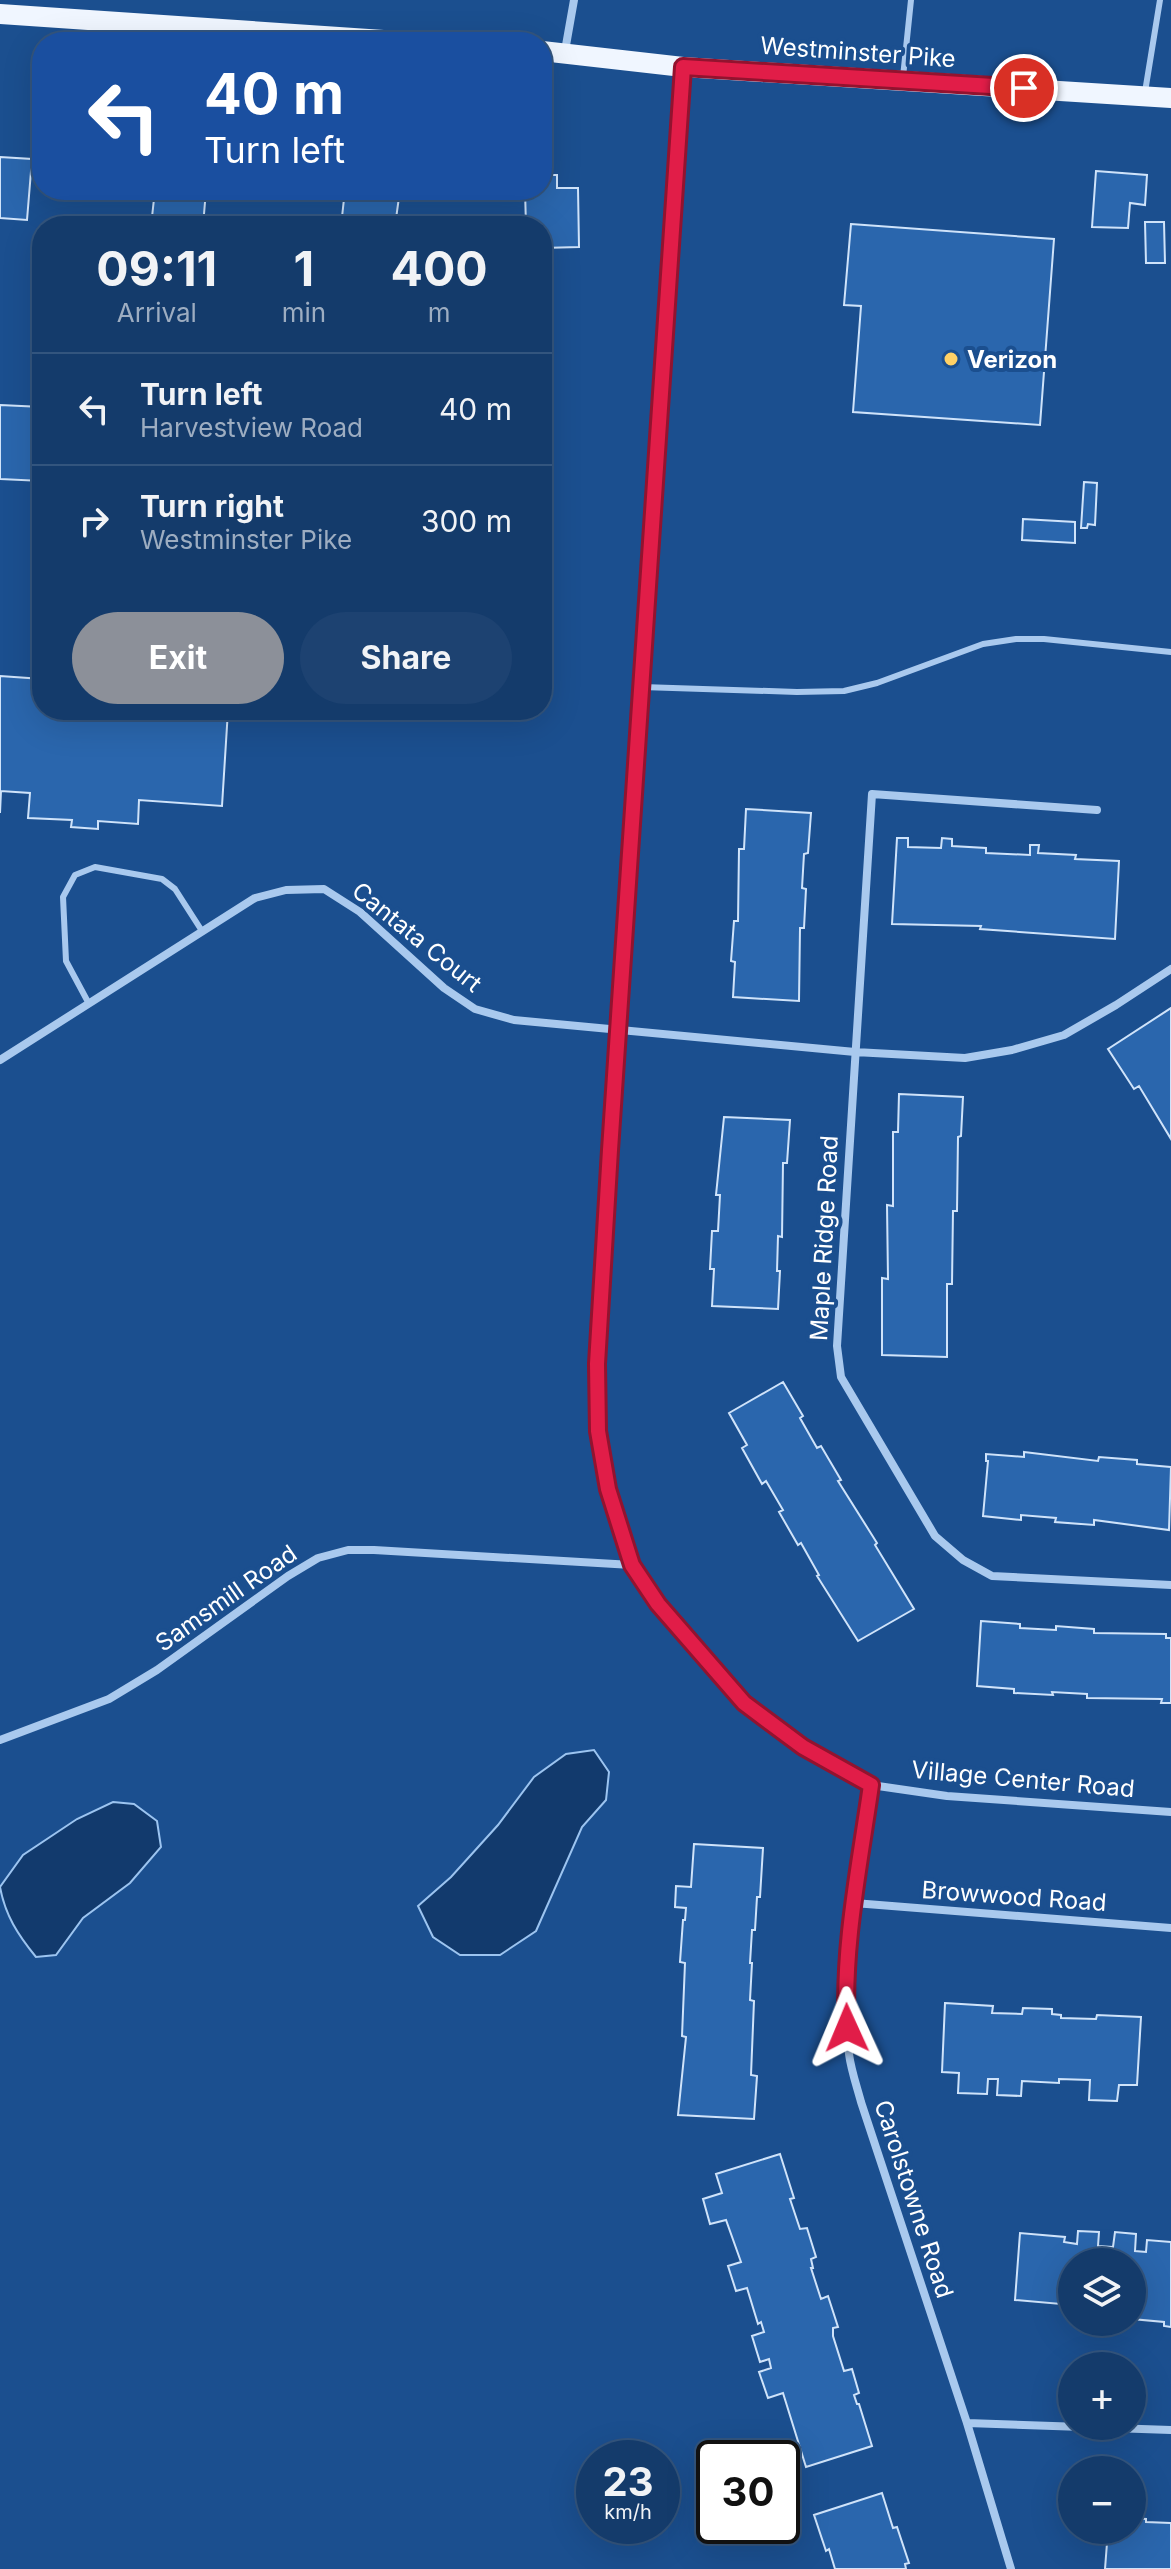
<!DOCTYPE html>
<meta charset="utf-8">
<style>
body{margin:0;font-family:Inter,sans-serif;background:#1d4271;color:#f1f3f6;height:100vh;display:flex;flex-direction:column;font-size:30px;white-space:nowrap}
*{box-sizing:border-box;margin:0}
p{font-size:26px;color:#9dadc1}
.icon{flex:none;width:44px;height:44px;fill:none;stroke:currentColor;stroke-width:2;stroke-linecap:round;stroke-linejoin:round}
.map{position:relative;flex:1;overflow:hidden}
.panel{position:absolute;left:32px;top:216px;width:520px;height:504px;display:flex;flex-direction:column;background:#143b6b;border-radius:32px;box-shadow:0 8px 32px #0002,0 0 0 2px #33557e}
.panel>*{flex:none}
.top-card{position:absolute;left:32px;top:32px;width:520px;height:168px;border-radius:32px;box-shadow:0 8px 32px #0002,0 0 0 2px #33557e;background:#1a4fa0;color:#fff;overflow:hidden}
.buttons{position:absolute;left:1058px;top:2248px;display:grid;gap:16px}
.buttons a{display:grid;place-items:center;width:88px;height:88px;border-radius:50%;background:#143b6b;box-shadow:0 8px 32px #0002,0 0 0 2px #33557e;font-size:40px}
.speed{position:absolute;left:576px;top:2440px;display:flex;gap:16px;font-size:40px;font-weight:700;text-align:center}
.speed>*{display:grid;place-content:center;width:104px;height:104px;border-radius:50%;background:#143b6b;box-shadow:0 8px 32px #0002,0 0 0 2px #33557e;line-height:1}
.speed small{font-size:20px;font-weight:400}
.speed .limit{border:4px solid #111;border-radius:12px;background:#fff;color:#111}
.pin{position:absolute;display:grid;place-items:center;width:68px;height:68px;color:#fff;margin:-34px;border:4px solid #fff;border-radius:50%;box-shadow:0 2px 8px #0007}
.me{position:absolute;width:88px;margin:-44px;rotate:359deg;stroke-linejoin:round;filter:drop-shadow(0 0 6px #0008)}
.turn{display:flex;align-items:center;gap:28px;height:168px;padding:0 40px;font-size:36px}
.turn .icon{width:104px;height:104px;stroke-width:2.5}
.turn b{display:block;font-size:56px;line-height:68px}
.eta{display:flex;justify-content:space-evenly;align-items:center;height:136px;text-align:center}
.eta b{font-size:48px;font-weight:700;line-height:56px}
.button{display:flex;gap:16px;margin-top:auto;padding:16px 40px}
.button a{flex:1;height:92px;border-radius:48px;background:#8c9099;color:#fff;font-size:32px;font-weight:700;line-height:92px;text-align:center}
.button a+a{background:#1d4271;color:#f1f3f6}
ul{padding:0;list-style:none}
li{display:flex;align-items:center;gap:24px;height:112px;padding:0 40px;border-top:2px solid #33557e}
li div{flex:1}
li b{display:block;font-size:30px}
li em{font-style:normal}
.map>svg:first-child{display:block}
</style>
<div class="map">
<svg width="1171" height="2569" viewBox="0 0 1171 2569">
<rect width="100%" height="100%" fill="#1b4f8f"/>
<path fill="#123a6d" stroke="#9cc4f0" stroke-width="2" d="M594 1750 609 1772 606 1800 582 1827 536 1931 500 1955H460L433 1937 418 1906 451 1877 498 1825 534 1777 566 1754Z
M113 1802 134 1804 157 1821 161 1847 130 1883 83 1918 56 1955 36 1957C18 1935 5 1915 0 1887L23 1855 77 1819Z"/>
<path fill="#2a66ad" stroke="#cfe3fa" stroke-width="2" d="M0 157 32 159 27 220 0 218Z
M1096 171 1147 175 1145 205 1130 203 1128 228 1092 227Z
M542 175H557V188H578L579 247 542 248V226H526L525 190H542Z
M155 190H206L203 226H151Z
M345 190H400L395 226H341Z
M1145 222H1164L1165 263H1146Z
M851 224 1054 239 1040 425 853 412 861 306 844 305Z
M0 405 42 407V481L0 479Z
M1084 482 1097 483 1095 525 1088 524 1087 528H1081Z
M1023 519 1075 522V543L1022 540Z
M0 676 42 679V710H228L222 806 139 800 138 824 98 821V829L71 827 72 820 28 818 30 793 1 791 0 813Z
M746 809 811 813 808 853 804 854 802 888 806 889 804 928H800L799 1001 733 997 735 962 731 961 734 921H738L739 849H744Z
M897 838H908V847L941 848 942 838 952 839V846L986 848V853L1030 855V845H1039L1038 853 1076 855 1075 859 1119 861 1115 939 980 929 981 926 892 924Z
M1171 1008V1139L1139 1086 1134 1089 1108 1049Z
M899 1094 963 1097 961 1136 958 1137 957 1211H953L952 1284H947V1357L882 1355V1278L888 1279 887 1205 893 1206V1132H898Z
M724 1117 790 1120 787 1163H783L782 1237 778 1236 777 1271H780L778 1309 712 1306 714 1269H710L712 1231H718L720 1195H716Z
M783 1382 803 1416 800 1418 817 1448 821 1446 841 1480 838 1481 877 1543 875 1545 914 1609 858 1641 817 1576 819 1575 801 1543 798 1545 779 1512 783 1510 766 1481 762 1484 742 1448 747 1445 729 1413Z
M1024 1452 1098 1461 1099 1457 1137 1460V1464L1171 1467 1169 1530 1094 1520V1525L1055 1522 1056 1518 1021 1515V1520L983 1516 988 1461H986V1454L1024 1457Z
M981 1621 1020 1624V1628L1056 1630V1626L1094 1629V1633L1166 1634V1638H1171V1703H1161L1162 1699 1087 1698V1694L1052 1692 1053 1695 1014 1693V1689L977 1686Z
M694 1844 763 1848 760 1897H757L755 1930H752L750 1963H752L750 2000 754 2001 751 2075 757 2076 754 2119 678 2115 686 2037 682 2036 685 1963 680 1962 683 1920H685L686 1908 675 1907 676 1886 691 1887Z
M945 2003 993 2006 992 2013 1022 2014 1023 2008 1052 2009V2014L1061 2015V2018L1096 2019 1097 2015 1141 2017 1137 2085H1119L1117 2101 1089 2100 1090 2080 1059 2079V2083L1022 2081 1021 2096 997 2095 998 2079H988L987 2094 958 2093 959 2073 942 2072Z
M780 2154 794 2198 790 2199 800 2229 807 2228 816 2257 811 2259 813 2268H811L821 2299 828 2296 838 2327 833 2328V2336L844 2371 852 2369 859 2393 854 2395 857 2404H859L872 2446 806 2467 783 2393 768 2398 759 2372 771 2368 769 2359 760 2362 752 2336 764 2332 761 2322 758 2324 747 2288 736 2291 728 2266 741 2262 726 2220 710 2224 703 2199 722 2193 716 2174Z
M1078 2231 1099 2232 1098 2246 1113 2247 1115 2232 1136 2234 1135 2251 1146 2252 1147 2240 1171 2242V2327L1164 2326V2322L1132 2319V2262H1072V2305L1015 2300 1020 2233 1065 2237 1064 2242 1077 2244Z
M882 2493 893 2528 897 2527 909 2563 905 2564 906 2569H835L829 2549 826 2551 814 2515Z
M1132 2518 1146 2519V2522L1171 2523V2569H1105L1108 2530H1132Z"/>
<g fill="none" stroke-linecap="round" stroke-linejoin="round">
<path stroke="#a9c9ee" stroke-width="6" d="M903 77 911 0
M1145 92 1160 0
M642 687 797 692 844 691 877 683 983 644 1016 639H1044L1171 652
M88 1002 66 961 63 897 75 875 95 867 162 879 175 889 202 931"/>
<path stroke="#a9c9ee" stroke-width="8" d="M565 51 574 0
M683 68 597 1364 598 1431 608 1489 632 1565 658 1604 744 1703 803 1747 871 1785 947 1796 1171 1812
M1097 810 872 794 837 1346 841 1377 935 1536 963 1560 992 1576 1171 1585
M0 1060 255 898 286 890 324 889 360 912 444 988 475 1009 514 1020 855 1052 965 1058 1012 1050 1064 1035 1116 1005 1171 969
M0 1740 109 1699 157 1670 288 1576 318 1558 348 1550H374L632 1565
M871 1785C859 1870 838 1969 849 2054 851 2070 857 2087 861 2102L967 2423 1011 2569
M854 1903 1171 1928
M967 2423 1171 2430"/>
<path stroke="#f0f6ff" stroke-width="20" d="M0 14 413 42
M542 51 683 67 1171 98"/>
</g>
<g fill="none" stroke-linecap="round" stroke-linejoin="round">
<defs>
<path id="route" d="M847 2028C842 1949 860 1863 871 1785L803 1747 744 1703 658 1604 632 1565 608 1489 598 1431 597 1364 610 1150 683 67 1024 88"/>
</defs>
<use href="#route" stroke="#92132f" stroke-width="20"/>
<use href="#route" stroke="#e11d48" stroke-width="14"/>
</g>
<circle fill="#ffd166" stroke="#1b4f8f" stroke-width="3" cx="951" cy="359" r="8"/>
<g text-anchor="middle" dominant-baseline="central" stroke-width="8" stroke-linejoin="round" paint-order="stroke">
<g font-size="24" fill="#fff" stroke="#1b4f8f">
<text transform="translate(858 52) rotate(4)">Westminster Pike</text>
<text transform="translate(417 937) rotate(39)">Cantata Court</text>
<text transform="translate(824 1238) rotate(-87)">Maple Ridge Road</text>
<text transform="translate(226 1598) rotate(-35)">Samsmill Road</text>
<text transform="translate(1023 1779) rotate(5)">Village Center Road</text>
<text transform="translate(1014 1896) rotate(4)">Browwood Road</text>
<text transform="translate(914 2199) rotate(72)">Carolstowne Road</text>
</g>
<g font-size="24" font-weight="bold" fill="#fff" stroke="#1b4f8f" text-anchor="start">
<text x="967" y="359">Verizon</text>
</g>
</g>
</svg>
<div class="buttons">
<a><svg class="icon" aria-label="layers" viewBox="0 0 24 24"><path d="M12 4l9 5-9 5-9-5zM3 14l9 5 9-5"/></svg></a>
<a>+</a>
<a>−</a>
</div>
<div class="speed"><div>23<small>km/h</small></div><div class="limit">30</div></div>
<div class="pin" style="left:1024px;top:88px;background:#d93025"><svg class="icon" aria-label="arrive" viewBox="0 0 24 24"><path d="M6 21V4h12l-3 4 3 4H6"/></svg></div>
<svg class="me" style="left:847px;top:2028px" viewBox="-20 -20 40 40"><path d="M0-17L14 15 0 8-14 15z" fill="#e11d48" stroke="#fff" stroke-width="4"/></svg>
<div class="top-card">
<div class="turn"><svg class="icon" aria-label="left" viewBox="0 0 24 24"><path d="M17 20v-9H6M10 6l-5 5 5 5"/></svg><div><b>40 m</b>Turn left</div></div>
</div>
<section class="panel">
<div class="eta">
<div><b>09:11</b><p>Arrival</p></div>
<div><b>1</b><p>min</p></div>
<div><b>400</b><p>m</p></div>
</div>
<ul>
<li><svg class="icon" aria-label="left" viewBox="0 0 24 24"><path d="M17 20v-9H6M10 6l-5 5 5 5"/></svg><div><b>Turn left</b><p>Harvestview Road</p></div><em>40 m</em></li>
<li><svg class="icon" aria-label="right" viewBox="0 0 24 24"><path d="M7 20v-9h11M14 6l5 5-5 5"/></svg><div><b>Turn right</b><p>Westminster Pike</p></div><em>300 m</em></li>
</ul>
<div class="button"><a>Exit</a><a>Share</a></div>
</section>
</div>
